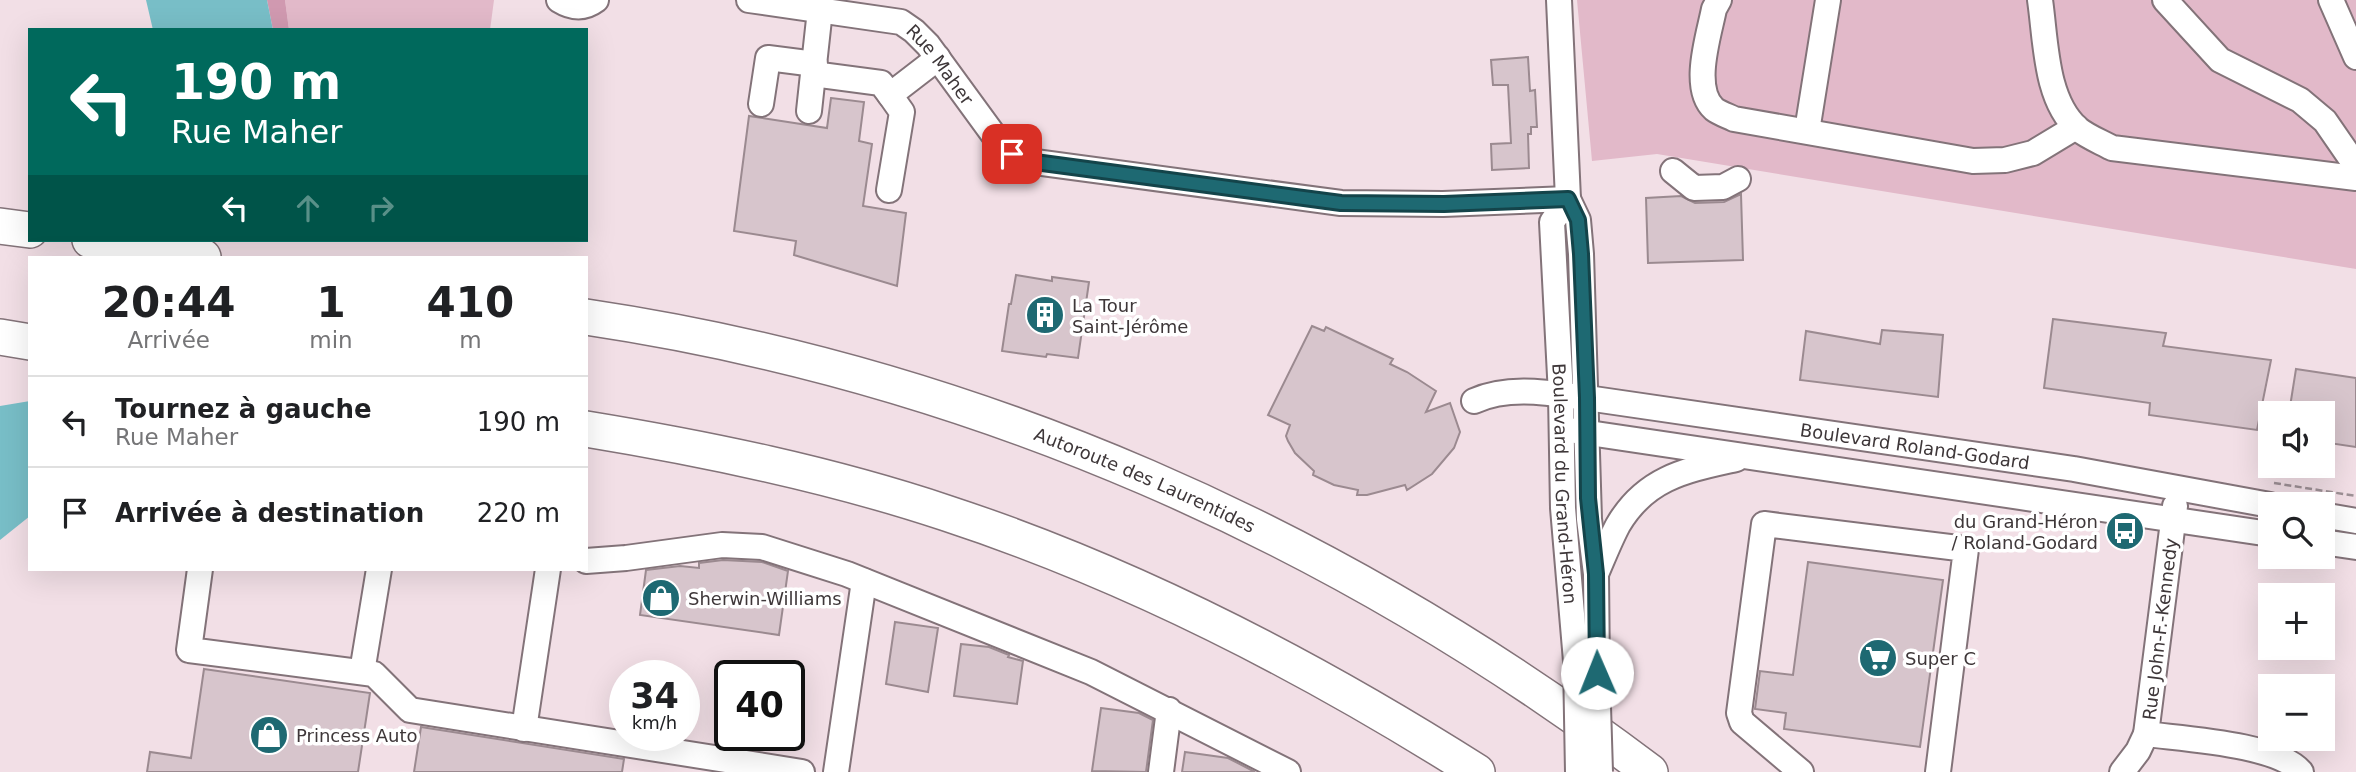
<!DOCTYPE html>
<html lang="fr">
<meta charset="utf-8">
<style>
body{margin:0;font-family:"DejaVu Sans",sans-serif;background:#f2f2f2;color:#202124;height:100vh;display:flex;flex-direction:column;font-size:26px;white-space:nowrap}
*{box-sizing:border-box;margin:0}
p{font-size:23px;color:#757577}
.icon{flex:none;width:38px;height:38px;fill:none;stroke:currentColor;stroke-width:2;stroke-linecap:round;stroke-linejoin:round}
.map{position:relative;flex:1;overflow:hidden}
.details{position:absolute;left:28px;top:256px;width:560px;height:315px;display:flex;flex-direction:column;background:#fff;border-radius:0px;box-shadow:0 7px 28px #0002}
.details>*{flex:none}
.top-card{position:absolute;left:28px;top:28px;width:560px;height:214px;border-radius:0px;box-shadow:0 7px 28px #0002;background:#00695c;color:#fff;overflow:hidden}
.tools{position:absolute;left:2258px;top:401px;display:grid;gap:14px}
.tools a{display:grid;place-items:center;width:77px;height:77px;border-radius:0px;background:#fff;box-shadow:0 7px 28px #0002;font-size:35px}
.speed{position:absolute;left:609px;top:660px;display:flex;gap:14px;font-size:35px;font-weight:700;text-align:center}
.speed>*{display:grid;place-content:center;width:91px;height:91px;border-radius:50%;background:#fff;box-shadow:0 7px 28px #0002;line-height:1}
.speed small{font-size:18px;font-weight:400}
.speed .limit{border:4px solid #111;border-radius:10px;background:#fff;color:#111}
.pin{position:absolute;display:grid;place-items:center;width:60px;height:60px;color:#fff;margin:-30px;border-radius:14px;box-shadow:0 4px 10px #0006}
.me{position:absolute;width:77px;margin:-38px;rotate:359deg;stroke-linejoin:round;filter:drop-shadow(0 0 5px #0008)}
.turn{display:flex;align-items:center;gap:24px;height:147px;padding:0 28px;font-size:32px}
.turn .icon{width:91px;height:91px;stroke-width:2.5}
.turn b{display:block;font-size:49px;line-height:60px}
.lanes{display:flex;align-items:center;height:66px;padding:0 28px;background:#0003;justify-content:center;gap:35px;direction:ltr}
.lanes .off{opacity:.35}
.eta{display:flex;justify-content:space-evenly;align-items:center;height:119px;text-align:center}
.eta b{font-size:42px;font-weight:700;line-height:49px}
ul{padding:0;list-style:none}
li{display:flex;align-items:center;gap:21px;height:91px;padding:0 28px;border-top:2px solid #e0e0e0}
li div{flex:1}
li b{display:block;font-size:26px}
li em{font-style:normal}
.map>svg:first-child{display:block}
</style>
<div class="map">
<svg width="2356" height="772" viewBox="0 0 2356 772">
<rect width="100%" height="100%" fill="#f2dfe6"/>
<path fill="#e2b9c9" d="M285 0H494L490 30H289Z
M1577 0H2356V269L1657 154 1592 161Z"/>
<path fill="#d099b0" d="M267 0H285L289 30H273Z"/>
<path fill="#78bec7" d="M146 0H267L273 30H153Z
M30 401V516L0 540V406Z"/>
<path fill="#d7c5cc" stroke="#9b8a90" stroke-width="2" d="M1528 57 1530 91 1535 90 1537 127H1531V134H1528L1529 168 1492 170 1491 144 1511 143 1508 85H1493L1491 60Z
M831 98 864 102 859 141 872 144 863 206 906 213 897 286 794 255 796 241 734 231 749 116 827 128Z
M1741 194 1743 260 1648 263 1646 198 1681 196 1695 203 1724 202Z
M1016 275 1052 281V277L1089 282 1078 358 1047 354 1046 357 1002 351 1009 304H1011Z
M2053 319 2166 333 2163 346 2271 360 2257 430 2149 415 2150 403 2044 388Z
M1312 326 1324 331 1326 327 1393 359 1390 364 1407 372 1436 391 1426 412 1450 403 1460 432 1454 448 1432 474 1407 490 1405 485 1367 495H1357L1358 490 1334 485 1313 475 1314 471 1295 453 1288 441 1286 436 1290 425 1268 415Z
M1882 330 1943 335 1938 397 1800 380 1806 331 1880 344Z
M2296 369 2356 378V447L2322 442V413H2289Z
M723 560 762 562 788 571 779 635 640 615 646 570 680 566 699 568V563Z
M1808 562 1943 580 1920 747 1784 729 1786 713 1755 709 1760 671 1793 675Z
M895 622 938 628 928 692 886 684Z
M961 644 989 647 1009 655 1008 657 1023 661 1017 704 954 696Z
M204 669 370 693 358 772H147L150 752 191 758Z
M1101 708 1139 713 1153 720 1146 772 1092 771Z
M421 727 624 759 622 772H414Z
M1185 752 1228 758 1255 772H1182Z"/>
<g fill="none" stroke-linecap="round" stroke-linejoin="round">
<defs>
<g id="minor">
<path d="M559 0C572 8 584 9 596 0"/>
<path id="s1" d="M749 0 901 22 914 31 928 45 1001 145 1016 156 1035 162 1341 203 1443 204 1568 199"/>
<path d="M1559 0 1568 199 1578 220 1581 254 1589 519 1596 574 1597 673"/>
<path d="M1719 0 1714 9C1709 35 1691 88 1714 109 1719 113 1728 116 1734 119L1973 161 2005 160 2033 153 2076 127"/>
<path d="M2040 0C2046 41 2045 100 2078 129 2088 137 2101 142 2112 148L2356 178"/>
<path d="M2165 0 2220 60 2300 100 2325 121 2356 166"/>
<path d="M2331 0 2356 57"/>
<path d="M820 10 813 74 881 83 890 95 938 58"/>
<path d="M761 104 768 58 815 64"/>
<path d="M809 111 813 74"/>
<path d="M1807 131 1828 0"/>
<path d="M1673 171 1694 188 1723 187 1738 179"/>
<path d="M889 190 902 112 890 95"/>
<path id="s2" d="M1568 199 1552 222 1561 395 1563 508 1576 661"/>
<path id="s3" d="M1474 401C1509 385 1550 393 1587 398L2074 469 2270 505"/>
<path d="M1562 429 2270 534"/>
<path d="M2175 506 2146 734C2183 739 2278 744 2301 772"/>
<path d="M2322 515 2356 521"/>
<path d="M2322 542 2356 547"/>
<path d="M586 561 626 558 722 545 762 547 847 574 1091 672 1288 772"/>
<path d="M200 569 189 650 374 674 410 710 802 772"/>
<path d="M1596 574C1603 558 1610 540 1618 525 1646 477 1687 470 1736 459"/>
<path d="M362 672 379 569"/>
<path d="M524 729 548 569"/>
<path d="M836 772 864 581"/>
<path d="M1161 772 1169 710"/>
<path d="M1801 772 1742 722 1739 713 1764 524 1966 549 1938 772"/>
<path d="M2122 772 2138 751 2146 734"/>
</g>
<g id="highway">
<path d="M0 226 30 230"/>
<path d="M90 240 203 257"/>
<path id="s4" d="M586 317C976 375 1337 535 1650 772"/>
<path d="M0 337 30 342"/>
<path d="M586 429C708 449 829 474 946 513 1135 575 1310 666 1477 772"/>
</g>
</defs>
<use href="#minor" stroke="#837379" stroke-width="28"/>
<use href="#highway" stroke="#837379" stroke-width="38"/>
<path stroke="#9e9196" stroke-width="2.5" stroke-dasharray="7 3.5" stroke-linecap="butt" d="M2274 483 2356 496"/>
<use href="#minor" stroke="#fff" stroke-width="24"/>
<use href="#highway" stroke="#fff" stroke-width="35"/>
<defs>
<path id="minor-bridge" d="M1576 661 1578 772
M1597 673 1600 772"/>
</defs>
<use href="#minor-bridge" stroke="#837379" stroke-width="28" stroke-linecap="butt"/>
<use href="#minor-bridge" stroke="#fff" stroke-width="24"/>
</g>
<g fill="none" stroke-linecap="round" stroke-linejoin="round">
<defs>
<path id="route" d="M1012 154 1035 162 1341 203 1444 204 1568 199 1578 220 1581 254 1587 398 1588 498 1596 574 1597 673"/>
</defs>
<use href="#route" stroke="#14444a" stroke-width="18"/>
<use href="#route" stroke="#1e6972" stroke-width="12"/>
</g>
<defs>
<symbol id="building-disc" viewBox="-11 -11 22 22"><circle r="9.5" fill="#1e6972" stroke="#fff"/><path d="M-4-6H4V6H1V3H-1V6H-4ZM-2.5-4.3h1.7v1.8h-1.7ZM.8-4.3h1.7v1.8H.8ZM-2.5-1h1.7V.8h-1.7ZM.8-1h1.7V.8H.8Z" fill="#fff"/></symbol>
<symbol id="bus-disc" viewBox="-11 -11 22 22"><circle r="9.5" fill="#1e6972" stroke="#fff"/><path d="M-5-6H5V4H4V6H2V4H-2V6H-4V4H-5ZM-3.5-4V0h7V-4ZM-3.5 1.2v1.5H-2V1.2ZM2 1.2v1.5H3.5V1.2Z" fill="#fff"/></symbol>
<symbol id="shop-disc" viewBox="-11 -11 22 22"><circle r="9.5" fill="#1e6972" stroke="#fff"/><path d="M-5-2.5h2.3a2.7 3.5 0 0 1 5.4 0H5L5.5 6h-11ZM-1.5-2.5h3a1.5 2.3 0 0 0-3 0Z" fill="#fff"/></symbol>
<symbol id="supermarket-disc" viewBox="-11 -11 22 22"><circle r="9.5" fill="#1e6972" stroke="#fff"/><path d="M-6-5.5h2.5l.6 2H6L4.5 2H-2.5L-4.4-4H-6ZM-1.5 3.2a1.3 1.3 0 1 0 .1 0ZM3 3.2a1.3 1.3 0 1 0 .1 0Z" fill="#fff"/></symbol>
</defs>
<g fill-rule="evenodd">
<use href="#building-disc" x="1023" y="293" width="44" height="44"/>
<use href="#bus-disc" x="2103" y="509" width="44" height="44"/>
<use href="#shop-disc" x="639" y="576" width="44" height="44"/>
<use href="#supermarket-disc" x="1856" y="636" width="44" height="44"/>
<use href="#shop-disc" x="247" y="713" width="44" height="44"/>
</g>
<g text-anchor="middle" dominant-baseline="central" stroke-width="7" stroke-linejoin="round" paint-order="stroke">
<g font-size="18" fill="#3e3739" stroke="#fff">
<text stroke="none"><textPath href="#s1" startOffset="212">Rue Maher</textPath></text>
<text stroke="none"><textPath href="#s3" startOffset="446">Boulevard Roland-Godard</textPath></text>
<text stroke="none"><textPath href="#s4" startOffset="584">Autoroute des Laurentides</textPath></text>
<text stroke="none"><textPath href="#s2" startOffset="290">Boulevard du Grand-Héron</textPath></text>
<text transform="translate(2160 629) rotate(-83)">Rue John-F.-Kennedy</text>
</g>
<g font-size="18" fill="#3e3739" stroke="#fff" text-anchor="start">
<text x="1072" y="305">La Tour<tspan x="1072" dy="21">Saint-Jérôme</tspan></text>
<text x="2098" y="521" text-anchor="end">du Grand-Héron<tspan x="2098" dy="21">/ Roland-Godard</tspan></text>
<text x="688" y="598">Sherwin-Williams</text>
<text x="1905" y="658">Super C</text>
<text x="296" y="735">Princess Auto</text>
</g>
</g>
</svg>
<div class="tools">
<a><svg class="icon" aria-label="sound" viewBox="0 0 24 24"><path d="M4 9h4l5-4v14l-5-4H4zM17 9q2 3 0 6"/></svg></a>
<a><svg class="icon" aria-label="search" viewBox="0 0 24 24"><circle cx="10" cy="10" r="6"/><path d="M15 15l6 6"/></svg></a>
<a>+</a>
<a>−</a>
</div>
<div class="speed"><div>34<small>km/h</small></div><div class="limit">40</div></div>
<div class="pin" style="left:1012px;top:154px;background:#d93025"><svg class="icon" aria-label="arrive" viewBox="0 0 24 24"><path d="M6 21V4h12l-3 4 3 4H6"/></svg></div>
<svg class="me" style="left:1597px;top:673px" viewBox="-20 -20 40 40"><circle r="19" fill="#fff"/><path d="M0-13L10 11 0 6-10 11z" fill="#1e6972"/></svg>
<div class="top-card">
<div class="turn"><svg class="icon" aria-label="left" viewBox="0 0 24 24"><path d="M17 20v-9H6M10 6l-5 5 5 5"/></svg><div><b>190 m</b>Rue Maher</div></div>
<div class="lanes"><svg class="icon" aria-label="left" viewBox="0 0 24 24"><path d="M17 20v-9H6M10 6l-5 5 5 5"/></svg><svg class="icon off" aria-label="ahead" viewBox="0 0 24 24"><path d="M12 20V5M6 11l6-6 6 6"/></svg><svg class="icon off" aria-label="right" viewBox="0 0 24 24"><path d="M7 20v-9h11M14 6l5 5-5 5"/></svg></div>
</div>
<section class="details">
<div class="eta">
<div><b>20:44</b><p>Arrivée</p></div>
<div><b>1</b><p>min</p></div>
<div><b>410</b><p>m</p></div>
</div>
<ul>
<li><svg class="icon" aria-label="left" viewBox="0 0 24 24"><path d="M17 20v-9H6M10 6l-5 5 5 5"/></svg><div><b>Tournez à gauche</b><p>Rue Maher</p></div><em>190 m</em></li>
<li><svg class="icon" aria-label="arrive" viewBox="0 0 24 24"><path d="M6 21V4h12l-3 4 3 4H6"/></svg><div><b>Arrivée à destination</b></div><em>220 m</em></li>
</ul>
</section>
</div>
